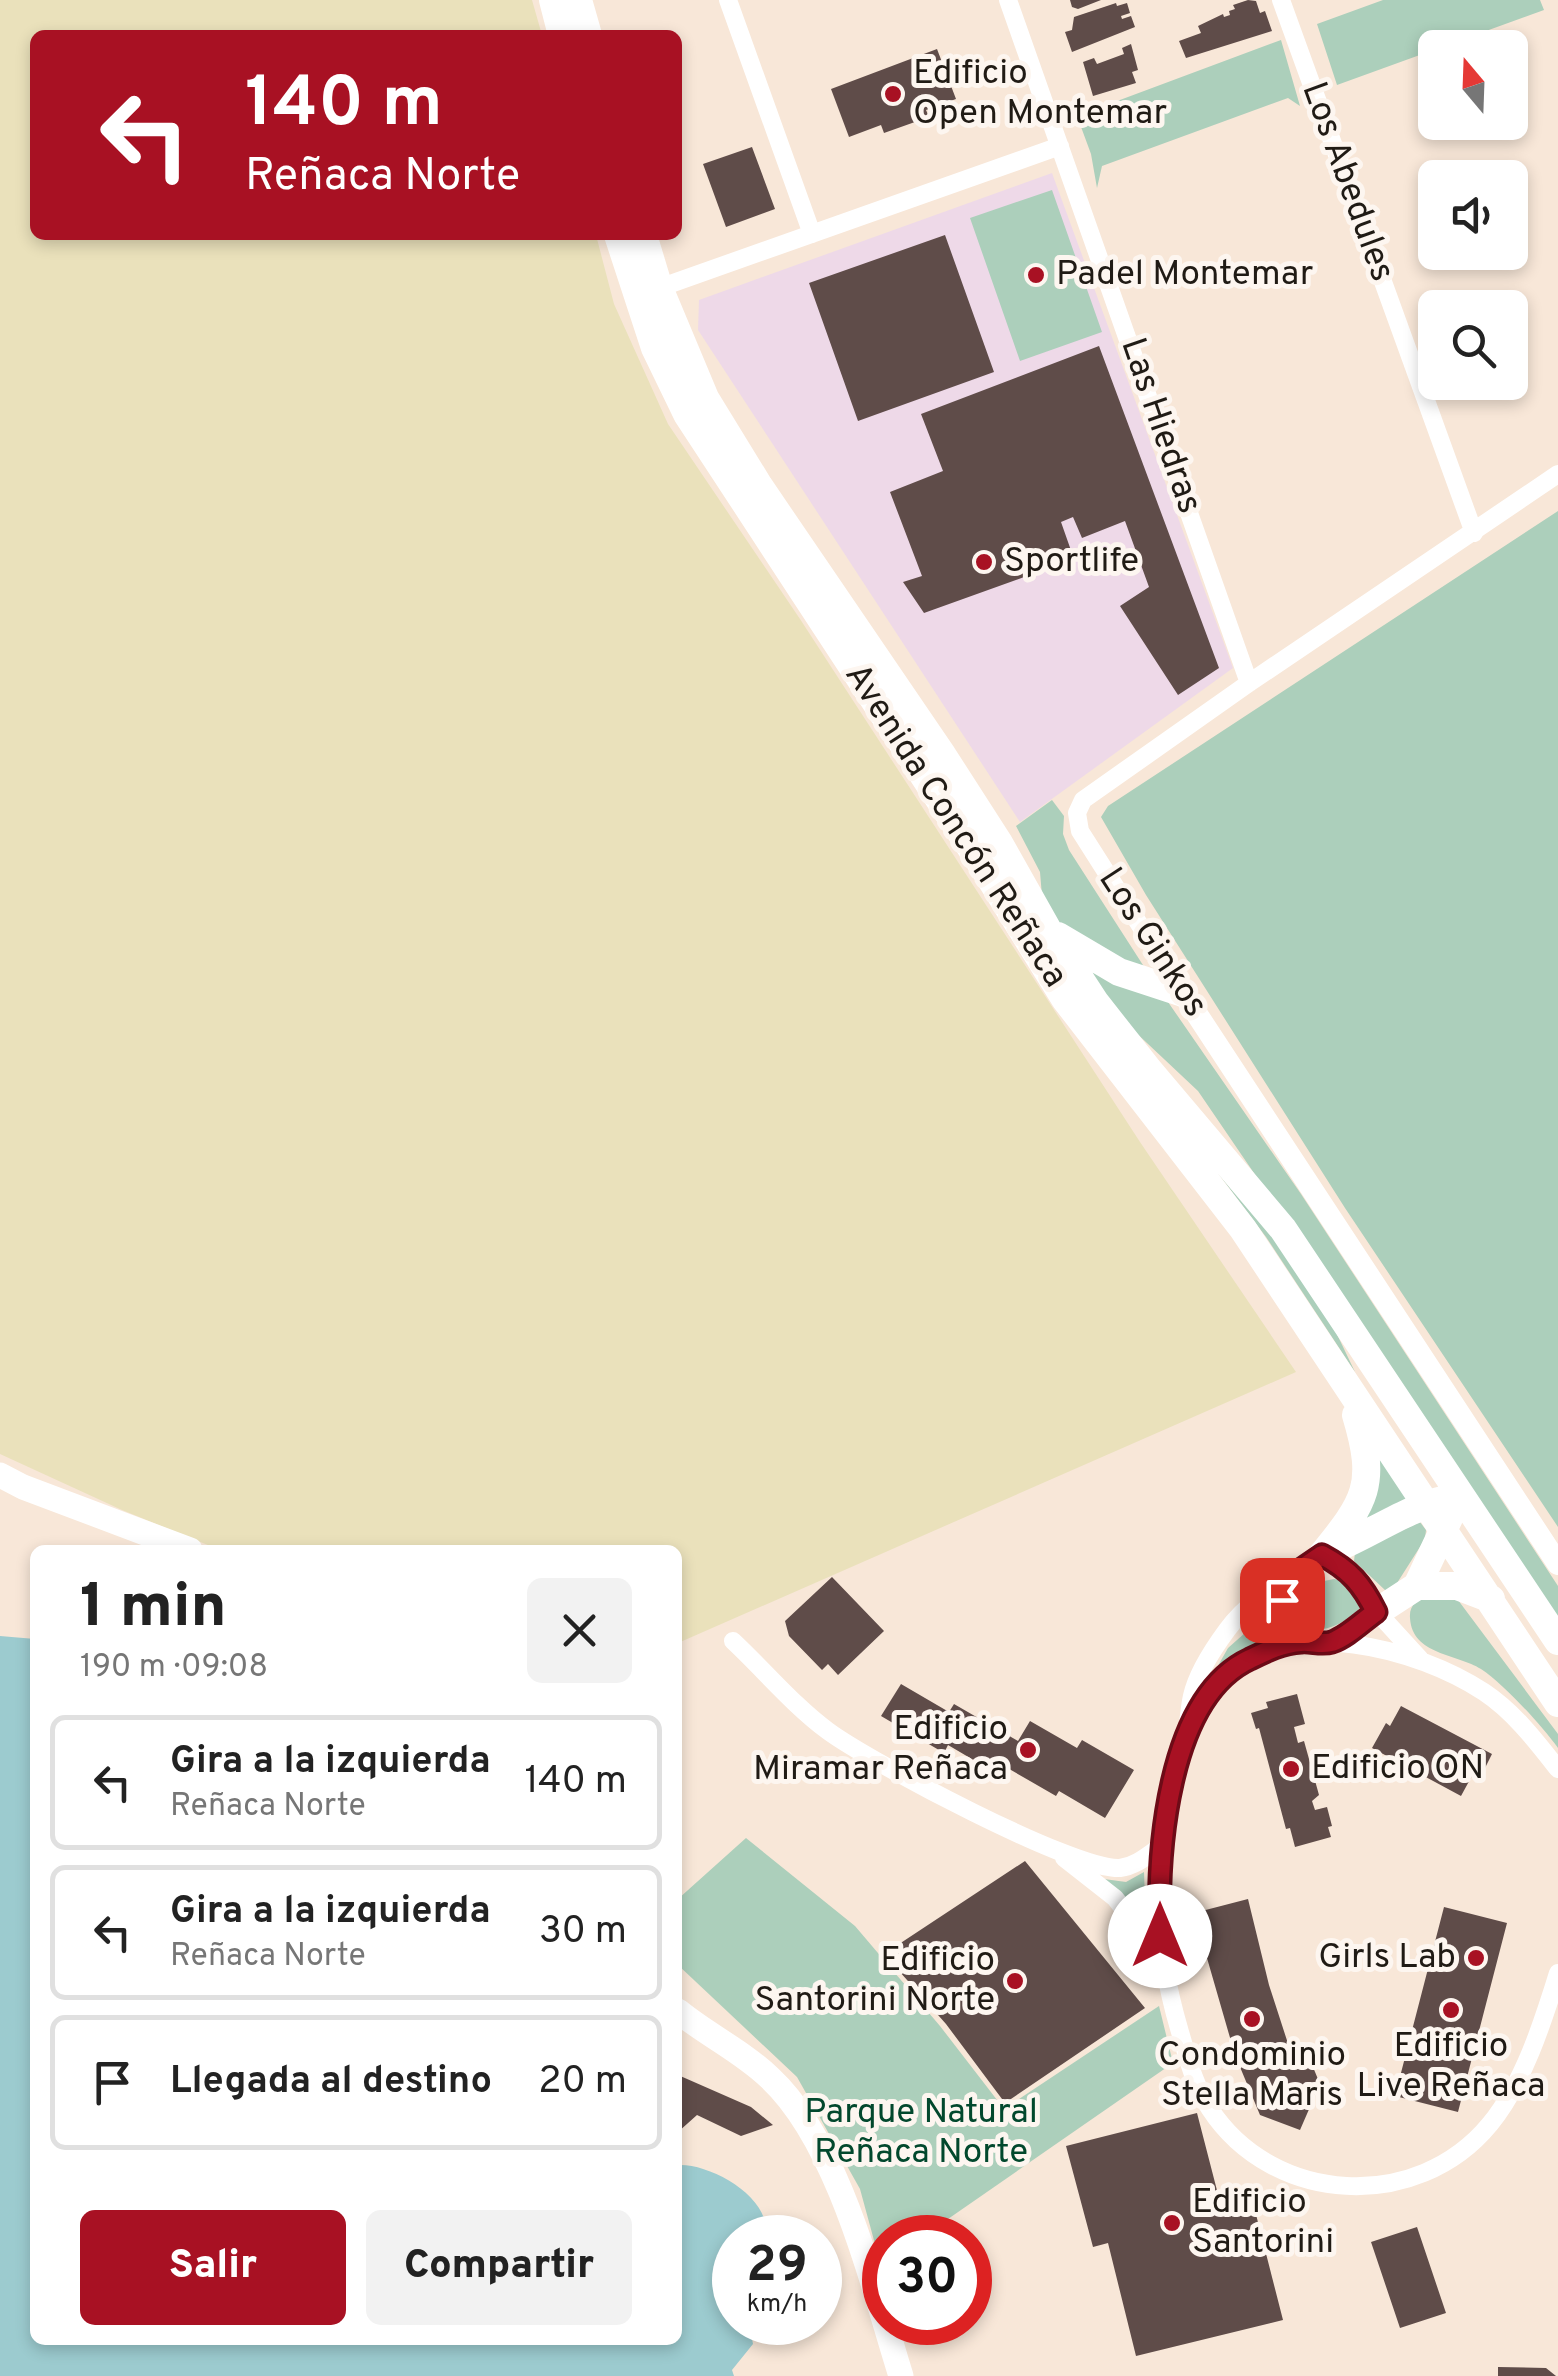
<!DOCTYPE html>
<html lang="es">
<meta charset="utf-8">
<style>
body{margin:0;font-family:Overpass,sans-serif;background:#f2f2f2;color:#222;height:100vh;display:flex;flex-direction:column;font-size:38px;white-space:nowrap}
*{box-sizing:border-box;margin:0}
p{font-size:32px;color:#767676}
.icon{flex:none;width:55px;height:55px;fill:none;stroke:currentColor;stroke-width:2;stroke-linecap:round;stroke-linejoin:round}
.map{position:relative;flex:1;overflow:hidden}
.sheet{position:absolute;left:30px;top:1545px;width:652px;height:800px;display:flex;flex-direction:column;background:#fff;border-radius:15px;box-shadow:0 5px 15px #0003}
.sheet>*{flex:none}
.top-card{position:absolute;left:30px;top:30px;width:652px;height:210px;border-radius:15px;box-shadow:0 5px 15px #0003;background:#a81123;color:#fff;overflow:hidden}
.needle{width:65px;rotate:341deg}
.fabs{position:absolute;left:1418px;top:30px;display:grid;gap:20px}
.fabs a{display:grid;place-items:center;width:110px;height:110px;border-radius:15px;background:#fff;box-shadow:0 5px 15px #0003;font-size:50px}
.speed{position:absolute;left:712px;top:2215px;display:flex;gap:20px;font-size:50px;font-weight:700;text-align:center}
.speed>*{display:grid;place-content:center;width:130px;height:130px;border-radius:50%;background:#fff;box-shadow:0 5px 15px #0003;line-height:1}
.speed small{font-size:25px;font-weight:400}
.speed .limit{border:15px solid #d22;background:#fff;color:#111}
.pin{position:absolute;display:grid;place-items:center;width:85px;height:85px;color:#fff;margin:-42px;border-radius:20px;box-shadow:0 5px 15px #0006}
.me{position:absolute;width:110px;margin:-55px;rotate:0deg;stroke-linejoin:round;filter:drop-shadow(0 0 8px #0008)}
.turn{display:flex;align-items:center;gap:35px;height:210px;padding:0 50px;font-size:45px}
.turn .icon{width:130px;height:130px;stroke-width:2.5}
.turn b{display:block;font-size:70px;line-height:85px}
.round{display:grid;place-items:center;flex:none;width:105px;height:105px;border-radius:15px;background:#f2f2f2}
.summary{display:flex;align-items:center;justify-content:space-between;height:170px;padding:0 50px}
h1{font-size:60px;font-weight:800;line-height:75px}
.button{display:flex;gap:20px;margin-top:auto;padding:20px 50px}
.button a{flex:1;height:115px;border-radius:15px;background:#a81123;color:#fff;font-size:40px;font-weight:800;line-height:115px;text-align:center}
.button a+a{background:#f2f2f2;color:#222}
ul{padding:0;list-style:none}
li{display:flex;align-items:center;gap:30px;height:135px;margin:0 20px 15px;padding:0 30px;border:5px solid #e0e0e0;border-radius:15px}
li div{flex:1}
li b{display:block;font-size:38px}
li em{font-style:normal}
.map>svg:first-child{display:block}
</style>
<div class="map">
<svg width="1558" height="2376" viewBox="0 0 1558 2376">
<rect width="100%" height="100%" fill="#f8e7d8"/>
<path fill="#eed9e8" d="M1052 173 1233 668 1020 822 698 330 699 300Z"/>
<path fill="#accfbb" d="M1383 0H1540L1544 10 1337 85 1317 24Z
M1281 40 1300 106 1288 98 1102 166 1097 188 1091 154 1077 116Z
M1052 190 1102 332 1020 361 970 218Z
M1558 511V1527L1345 1208 1146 895 1101 817 1108 806Z
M1052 800 1064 816 1063 834 1069 850 1150 976 1067 936 1042 896 1040 872 1016 826Z
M1085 966 1168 1002 1301 1194 1558 1586V1619L1198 1091 1114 1012Z
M1199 1148 1263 1216 1324 1307 1355 1372 1266 1237Z
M1380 1459 1408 1498 1352 1538 1377 1461Z
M1420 1522 1426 1530 1425 1539 1392 1591 1385 1590 1354 1561 1355 1552Z
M1334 1579 1350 1582 1362 1596V1606C1345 1624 1323 1635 1299 1628L1290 1615 1296 1595 1314 1583Z
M1427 1595 1458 1600 1558 1734V1748C1541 1725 1505 1685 1481 1669 1458 1654 1412 1655 1410 1618 1409 1605 1417 1600 1427 1595Z
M1273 1608 1286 1639 1218 1674 1215 1671 1228 1648Z
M746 1838 855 1926 940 2026 1004 2109 1159 2006 1173 2063 922 2237 885 2238V2263L881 2266 860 2189 797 2077 678 1965V1899Z
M1144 1872 1146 1924 1104 1879 1126 1882Z"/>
<path fill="#eae1bb" d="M0 0H532L542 35H35V235H596L614 304 668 424 800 619 1140 1142 1296 1372 678 1643V1550H220L122 1510 0 1454Z"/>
<path fill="#9ccbcf" d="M0 1636 35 1639V2340H678V2165C710 2163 774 2198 765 2237L735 2238V2322L749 2323 753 2344 732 2370 734 2376H0Z"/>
<path fill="#5f4c49" d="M1070 0H1101L1078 9 1072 7Z
M1248 0 1256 1 1260 13 1265 11 1272 31 1186 58 1179 41 1201 33 1198 26 1223 14 1224 17 1230 15 1229 11 1235 9 1233 5Z
M1116 3 1117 6 1127 3 1130 13 1121 16 1122 19 1131 16 1135 27 1072 52 1065 32 1072 30 1074 17Z
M1131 44 1138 70 1132 72 1136 83 1093 96 1083 62 1094 58 1097 64 1124 54 1122 48Z
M937 49 956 99 926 110 929 117 884 133 881 125 849 137 831 89Z
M752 147 775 209 726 227 703 164Z
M945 235 994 372 858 421 809 283Z
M1099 346 1219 668 1178 695 1120 606 1149 587 1125 521 1082 538 1073 517 1061 522 1074 559 924 613 903 582 922 576 890 492 943 471 921 414Z
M832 1577 884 1631 838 1675 828 1664 822 1670 789 1636 785 1621Z
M901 1684 949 1712 954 1704 1018 1741 1030 1721 1077 1748 1082 1740 1134 1770 1105 1818 1059 1791 1056 1796 1004 1766 999 1775 948 1745 944 1753 881 1716Z
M1297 1694 1305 1724 1294 1727 1298 1743 1304 1741 1319 1795 1312 1801 1315 1810 1327 1807 1332 1826 1328 1827 1331 1837 1295 1847 1290 1828 1286 1829 1259 1728 1256 1729 1251 1713 1268 1708 1266 1702Z
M1401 1706 1492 1754 1480 1778 1473 1774 1461 1796 1372 1748 1386 1723 1390 1726Z
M1025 1861 1145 2008 1005 2103 946 2024 884 1954Z
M1248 1899 1269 1985 1293 2059 1308 2055 1320 2084 1300 2130 1260 2115 1235 2055 1194 1913Z
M1444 1907 1507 1923 1458 2112 1395 2096Z
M678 2075 751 2107 773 2125 741 2136 697 2115 678 2132Z
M1197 2113 1220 2202 1251 2195 1283 2320 1136 2356 1108 2243 1093 2247 1066 2146Z
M1417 2227 1446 2313 1400 2328 1371 2242Z
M1498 2367 1546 2368 1556 2376H1498Z"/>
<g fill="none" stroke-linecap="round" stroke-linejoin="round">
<path stroke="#fff" stroke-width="18" d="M728 0 812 234
M1008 0 1249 683
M1281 0 1474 533
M659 288 1060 146
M1183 993 1080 831 1077 813 1083 800 1249 683 1558 474
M1285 1581 1284 1616 1299 1642
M733 1641C764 1670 794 1706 828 1731 870 1762 1075 1871 1120 1868 1136 1866 1148 1855 1161 1846
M1332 1641 1377 1612
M1420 1659 1377 1612 1361 1583 1346 1568 1322 1555C1290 1577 1250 1598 1227 1630 1213 1649 1197 1673 1192 1696 1189 1709 1189 1722 1186 1734 1177 1771 1166 1807 1161 1845 1153 1908 1162 1971 1180 2032 1188 2059 1194 2085 1210 2109 1273 2205 1417 2213 1490 2124 1523 2084 1543 2022 1558 1973
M1190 1726C1201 1710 1211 1688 1225 1675 1291 1615 1417 1648 1484 1692 1514 1712 1536 1741 1558 1769
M1064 1858 1115 1898 1161 1957"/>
<path stroke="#fff" stroke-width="22" d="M1183 993 1558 1564"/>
<path stroke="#fff" stroke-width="25" d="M0 1475 23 1487 190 1550
M678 2011C707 2035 742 2051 770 2078 839 2142 873 2287 901 2376"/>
<path stroke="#fff" stroke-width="28" d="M553 0 562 35
M578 0 588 35
M618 235 655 348 687 414 977 857 1065 999 1243 1229 1558 1703
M643 235 659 288 705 398 759 486 943 756 999 843 1048 930 1095 1002 1147 1068 1283 1229 1558 1641
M1058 936 1119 972 1183 993
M1323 1554C1361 1540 1407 1508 1443 1500
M1322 1555C1366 1501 1377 1485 1356 1415
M1417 1586H1457L1491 1599
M1377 1612 1417 1586 1449 1518"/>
</g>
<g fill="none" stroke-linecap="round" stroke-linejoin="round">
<defs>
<path id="route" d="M1160 1936C1157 1855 1166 1698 1250 1659 1266 1651 1283 1643 1301 1642 1311 1641 1322 1645 1332 1642 1347 1637 1363 1621 1376 1612 1362 1584 1350 1570 1322 1555L1284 1581 1282 1600"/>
</defs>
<use href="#route" stroke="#6d0b17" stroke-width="25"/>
<use href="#route" stroke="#a81123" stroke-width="18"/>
</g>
<g fill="#a81123" stroke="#fdf6f0" stroke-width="4">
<circle cx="893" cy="94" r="10"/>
<circle cx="1036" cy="275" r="10"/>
<circle cx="984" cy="562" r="10"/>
<circle cx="1028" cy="1750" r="10"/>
<circle cx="1291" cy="1769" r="10"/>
<circle cx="1476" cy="1958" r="10"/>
<circle cx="1015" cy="1981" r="10"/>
<circle cx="1451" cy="2010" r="10"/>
<circle cx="1252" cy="2019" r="10"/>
<circle cx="1172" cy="2223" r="10"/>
</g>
<g text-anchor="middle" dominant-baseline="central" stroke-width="10" stroke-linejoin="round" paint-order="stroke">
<g font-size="35" fill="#201b15" stroke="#fdf6f0" text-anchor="start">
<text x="913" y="74">Edificio<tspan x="913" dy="40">Open Montemar</tspan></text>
<text x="1056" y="275">Padel Montemar</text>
<text x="1004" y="562">Sportlife</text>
<text x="1008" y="1730" text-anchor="end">Edificio<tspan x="1008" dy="40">Miramar Reñaca</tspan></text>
<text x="1311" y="1769">Edificio ON</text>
<text x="1456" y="1958" text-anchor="end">Girls Lab</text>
<text x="995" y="1961" text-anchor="end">Edificio<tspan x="995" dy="40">Santorini Norte</tspan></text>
<text x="1451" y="2047" text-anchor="middle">Edificio<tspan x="1451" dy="40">Live Reñaca</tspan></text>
<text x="1252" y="2056" text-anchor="middle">Condominio<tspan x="1252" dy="40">Stella Maris</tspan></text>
<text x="1192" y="2203">Edificio<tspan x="1192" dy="40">Santorini</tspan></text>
</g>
<g font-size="35" fill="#201b15" stroke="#fdf6f0">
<text transform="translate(1347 182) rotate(70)">Los Abedules</text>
<text transform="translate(1160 426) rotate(71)">Las Hiedras</text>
<text transform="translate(955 826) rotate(57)">Avenida Concón Reñaca</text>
<text transform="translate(1152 943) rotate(57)">Los Ginkos</text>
</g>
<g font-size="35" fill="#02482d" stroke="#fdf6f0">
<text x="921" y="2113">Parque Natural<tspan x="921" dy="40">Reñaca Norte</tspan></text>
</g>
</g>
</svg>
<div class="fabs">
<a><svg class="needle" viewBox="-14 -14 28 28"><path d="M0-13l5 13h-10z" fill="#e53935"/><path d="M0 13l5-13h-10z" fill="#767676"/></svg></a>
<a><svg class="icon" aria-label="sound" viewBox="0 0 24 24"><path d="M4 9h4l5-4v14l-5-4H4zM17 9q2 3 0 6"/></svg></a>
<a><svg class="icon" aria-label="search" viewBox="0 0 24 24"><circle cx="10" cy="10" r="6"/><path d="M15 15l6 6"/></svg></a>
</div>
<div class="speed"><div>29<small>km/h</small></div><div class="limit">30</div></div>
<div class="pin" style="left:1282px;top:1600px;background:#d93025"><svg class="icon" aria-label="arrive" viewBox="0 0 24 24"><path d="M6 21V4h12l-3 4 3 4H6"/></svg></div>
<svg class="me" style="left:1160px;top:1936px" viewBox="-20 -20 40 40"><circle r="19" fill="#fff"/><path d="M0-13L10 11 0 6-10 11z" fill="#a81123"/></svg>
<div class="top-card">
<div class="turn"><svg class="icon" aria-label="left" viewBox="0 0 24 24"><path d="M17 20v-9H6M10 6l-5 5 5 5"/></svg><div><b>140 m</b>Reñaca Norte</div></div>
</div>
<section class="sheet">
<div class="summary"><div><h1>1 min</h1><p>190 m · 09:08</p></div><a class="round"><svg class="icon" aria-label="close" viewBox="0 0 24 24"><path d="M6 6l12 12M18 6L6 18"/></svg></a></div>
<ul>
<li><svg class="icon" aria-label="left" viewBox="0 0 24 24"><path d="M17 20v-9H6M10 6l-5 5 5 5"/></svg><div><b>Gira a la izquierda</b><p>Reñaca Norte</p></div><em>140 m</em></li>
<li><svg class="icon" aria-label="left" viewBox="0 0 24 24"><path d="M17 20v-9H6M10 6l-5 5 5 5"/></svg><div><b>Gira a la izquierda</b><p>Reñaca Norte</p></div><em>30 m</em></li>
<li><svg class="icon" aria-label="arrive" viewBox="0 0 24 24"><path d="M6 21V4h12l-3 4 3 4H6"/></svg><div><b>Llegada al destino</b></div><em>20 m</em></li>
</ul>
<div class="button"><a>Salir</a><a>Compartir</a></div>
</section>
</div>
